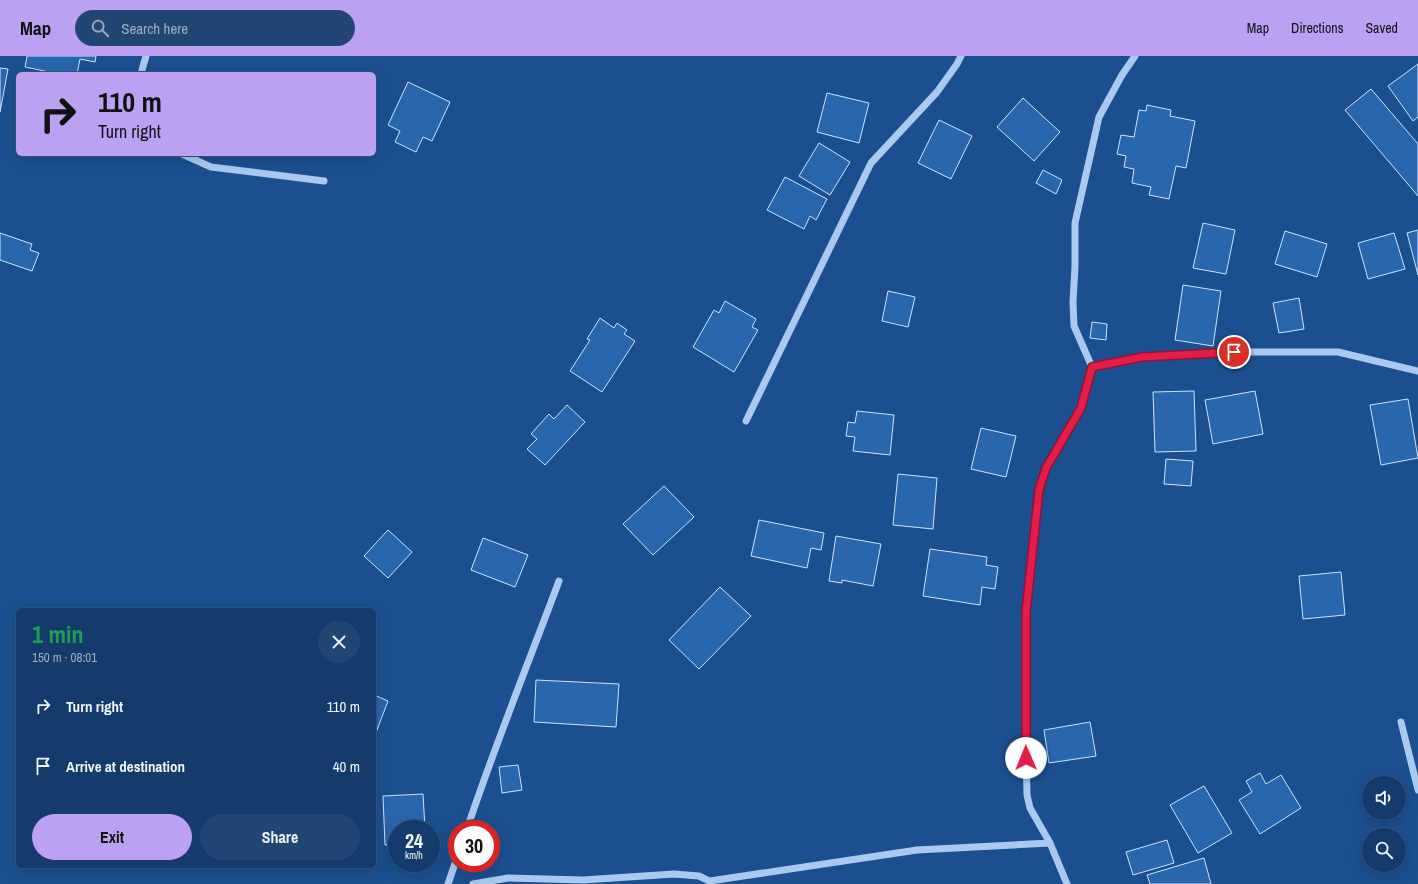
<!DOCTYPE html>
<meta charset="utf-8">
<style>
body{margin:0;font-family:"Archivo Narrow",sans-serif;background:#214673;color:#f1f3f6;height:100vh;display:flex;flex-direction:column;font-size:15px;white-space:nowrap}
*{box-sizing:border-box;margin:0}
p{font-size:13px;color:#9dadc1}
.icon{flex:none;width:22px;height:22px;fill:none;stroke:currentColor;stroke-width:2;stroke-linecap:round;stroke-linejoin:round}
.map{position:relative;flex:1;overflow:hidden}
.panel{position:absolute;left:16px;top:552px;width:360px;height:260px;display:flex;flex-direction:column;background:#143b6b;border-radius:6px;box-shadow:0 4px 16px #0002,0 0 0 1px #33557e}
.panel>*{flex:none}
.guide{position:absolute;left:16px;top:16px;width:360px;height:84px;border-radius:6px;box-shadow:0 4px 16px #0002,0 0 0 1px #33557e;background:#bca0f2;color:#111;overflow:hidden}
.fabs{position:absolute;left:1362px;top:720px;display:grid;gap:8px}
.fabs a{display:grid;place-items:center;width:44px;height:44px;border-radius:50%;background:#143b6b;box-shadow:0 4px 16px #0002,0 0 0 1px #33557e;font-size:20px}
.speed{position:absolute;left:388px;top:764px;display:flex;gap:8px;font-size:20px;font-weight:700;text-align:center}
.speed>*{display:grid;place-content:center;width:52px;height:52px;border-radius:50%;background:#143b6b;box-shadow:0 4px 16px #0002,0 0 0 1px #33557e;line-height:1}
.speed small{font-size:10px;font-weight:400}
.speed .limit{border:6px solid #d22;background:#fff;color:#111}
.pin{position:absolute;display:grid;place-items:center;width:34px;height:34px;color:#fff;margin:-17px;border:2px solid #fff;border-radius:50%;box-shadow:0 1px 4px #0007}
.me{position:absolute;width:44px;margin:-22px;rotate:359deg;stroke-linejoin:round;filter:drop-shadow(0 0 3px #0008)}
.turn{display:flex;align-items:center;gap:14px;height:84px;padding:0 16px;font-size:18px}
.turn .icon{width:52px;height:52px;stroke-width:2.5}
.turn b{display:block;font-size:28px;line-height:34px}
.round{display:grid;place-items:center;flex:none;width:42px;height:42px;border-radius:21px;background:#214673}
.headline{display:flex;align-items:center;justify-content:space-between;height:68px;padding:0 16px}
h1{font-size:24px;font-weight:700;line-height:30px;color:#1e9e55}
.action{display:flex;gap:8px;margin-top:auto;padding:8px 16px}
.action a{flex:1;height:46px;border-radius:24px;background:#bca0f2;color:#111;font-size:16px;font-weight:700;line-height:46px;text-align:center}
.action a+a{background:#214673;color:#f1f3f6}
ul{padding:0;list-style:none}
li{display:flex;align-items:center;gap:12px;height:60px;padding:0 16px}
li div{flex:1}
li b{display:block;font-size:15px}
li em{font-style:normal}
header{display:flex;align-items:center;gap:24px;box-sizing:border-box;height:56px;padding:0 20px;background:#bca0f2;color:#111}
header strong{font-size:19px}
nav{display:flex;gap:22px;margin-inline-start:auto;font-size:14px}
.search{width:280px;height:36px;background:#214673;display:flex;align-items:center;gap:10px;box-sizing:border-box;padding:0 14px;border-radius:22px;color:#9dadc1;font-size:15px}
.map>svg:first-child{display:block}
</style>
<header>
<strong>Map</strong>
<div class="search"><svg class="icon" aria-label="search" viewBox="0 0 24 24"><circle cx="10" cy="10" r="6"/><path d="M15 15l6 6"/></svg>Search here</div>
<nav><a>Map</a><a>Directions</a><a>Saved</a></nav>
</header>
<div class="map">
<svg width="1418" height="828" viewBox="0 0 1418 828">
<rect width="100%" height="100%" fill="#1b4f8f"/>
<path fill="#2a66ad" stroke="#cfe3fa" d="M27 0H96L95 6 80 3 77 18H59L25 11Z
M1418 8V61L1413 65 1388 30Z
M0 12 8 13 0 56Z
M408 26 450 46 432 85 423 81 416 96 395 86 400 75 388 69Z
M1371 33 1418 88V140L1345 54Z
M827 37 869 47 859 87 817 76Z
M1023 42 1060 76 1034 105 997 71Z
M1147 49 1171 54 1170 60 1195 65 1186 112 1176 110 1169 143 1149 139 1151 131 1132 127 1134 113 1124 111 1126 100 1117 98 1121 79 1134 81 1139 54 1146 55Z
M939 64 972 80 951 123 918 107Z
M819 87 850 106 830 139 799 120Z
M1043 114 1062 124 1056 138 1036 127Z
M785 121 827 143 816 164 810 160 804 173 767 154Z
M1203 167 1235 174 1226 218 1193 212Z
M1418 174V219L1407 177Z
M1285 175 1327 188 1317 221 1275 208Z
M0 177 32 188 30 194 39 197 32 215 0 204Z
M1394 177 1405 213 1368 223 1358 187Z
M1183 229 1221 235 1213 290 1175 284Z
M888 235 915 241 908 271 882 265Z
M1299 242 1304 273 1279 277 1273 247Z
M725 245 756 263 752 271 758 274 734 316 693 291 714 254 719 257Z
M600 262 614 272 617 267 627 274 624 278 635 285 602 336 570 315 590 284 587 283Z
M1092 266 1107 268 1106 284 1090 282Z
M1194 335 1196 395 1155 396 1153 336Z
M1255 335 1263 378 1213 388 1205 344Z
M1408 343 1418 402 1381 409 1370 349Z
M567 349 585 366 545 409 527 393 537 383 531 378 549 358 554 363Z
M857 355 894 359 890 399 853 395 855 381 846 380 848 366 855 367Z
M981 372 1016 380 1006 421 971 413Z
M1166 403 1193 405 1191 430 1164 428Z
M898 418 937 422 933 473 893 469Z
M664 430 694 461 653 499 623 468Z
M759 464 824 477 821 494 811 492 807 512 751 500Z
M388 474 412 496 388 522 364 500Z
M836 480 881 488 873 530 842 524V527L829 525Z
M483 482 528 499 515 531 471 514Z
M930 493 987 501 986 509 998 511 995 533 982 531 980 549 923 540Z
M1341 516 1345 559 1303 563 1299 520Z
M720 531 751 560 699 613 669 584Z
M536 624 619 628 616 671 534 666Z
M374 639 388 645 374 682Z
M1090 666 1096 700 1049 707 1044 674Z
M518 709 522 734 502 737 499 711Z
M1260 717 1266 728 1281 719 1301 752 1260 778 1239 744 1252 736 1246 725Z
M1204 730 1232 777 1198 797 1170 749Z
M423 738 425 773H397V789H385L383 740Z
M1167 784 1174 807 1133 819 1126 796Z
M1204 802 1211 828H1150L1147 819Z"/>
<g fill="none" stroke-linecap="round" stroke-linejoin="round">
<path stroke="#a9c9ee" stroke-width="7" d="M142 18V14L146 0
M182 98 211 111 324 125
M1092 311 1141 301 1223 296H1338L1418 315
M746 365 871 107 937 36 957 8 961 0
M1401 666 1418 734
M467 773C495 689 528 608 559 525
M710 825 917 794 1050 787
M448 828 457 802
M473 828 508 822 583 824 674 818 699 820 713 827
M1067 828 1050 787 1030 752 1027 739 1026 690V556L1039 434 1046 412 1081 352 1092 311 1074 270 1073 246 1075 210V167L1099 61 1122 19 1135 0"/>
</g>
<g fill="none" stroke-linecap="round" stroke-linejoin="round">
<defs>
<path id="route" d="M1026 702V556L1039 434 1046 412 1081 352 1092 311 1142 301 1234 296"/>
</defs>
<use href="#route" stroke="#92132f" stroke-width="10"/>
<use href="#route" stroke="#e11d48" stroke-width="7"/>
</g>
</svg>
<div class="fabs">
<a><svg class="icon" aria-label="sound" viewBox="0 0 24 24"><path d="M4 9h4l5-4v14l-5-4H4zM17 9q2 3 0 6"/></svg></a>
<a><svg class="icon" aria-label="search" viewBox="0 0 24 24"><circle cx="10" cy="10" r="6"/><path d="M15 15l6 6"/></svg></a>
</div>
<div class="speed"><div>24<small>km/h</small></div><div class="limit">30</div></div>
<div class="pin" style="left:1234px;top:296px;background:#d93025"><svg class="icon" aria-label="arrive" viewBox="0 0 24 24"><path d="M6 21V4h12l-3 4 3 4H6"/></svg></div>
<svg class="me" style="left:1026px;top:702px" viewBox="-20 -20 40 40"><circle r="19" fill="#fff"/><path d="M0-13L10 11 0 6-10 11z" fill="#e11d48"/></svg>
<div class="guide">
<div class="turn"><svg class="icon" aria-label="right" viewBox="0 0 24 24"><path d="M7 20v-9h11M14 6l5 5-5 5"/></svg><div><b>110 m</b>Turn right</div></div>
</div>
<section class="panel">
<div class="headline"><div><h1>1 min</h1><p>150 m · 08:01</p></div><a class="round"><svg class="icon" aria-label="close" viewBox="0 0 24 24"><path d="M6 6l12 12M18 6L6 18"/></svg></a></div>
<ul>
<li><svg class="icon" aria-label="right" viewBox="0 0 24 24"><path d="M7 20v-9h11M14 6l5 5-5 5"/></svg><div><b>Turn right</b></div><em>110 m</em></li>
<li><svg class="icon" aria-label="arrive" viewBox="0 0 24 24"><path d="M6 21V4h12l-3 4 3 4H6"/></svg><div><b>Arrive at destination</b></div><em>40 m</em></li>
</ul>
<div class="action"><a>Exit</a><a>Share</a></div>
</section>
</div>
